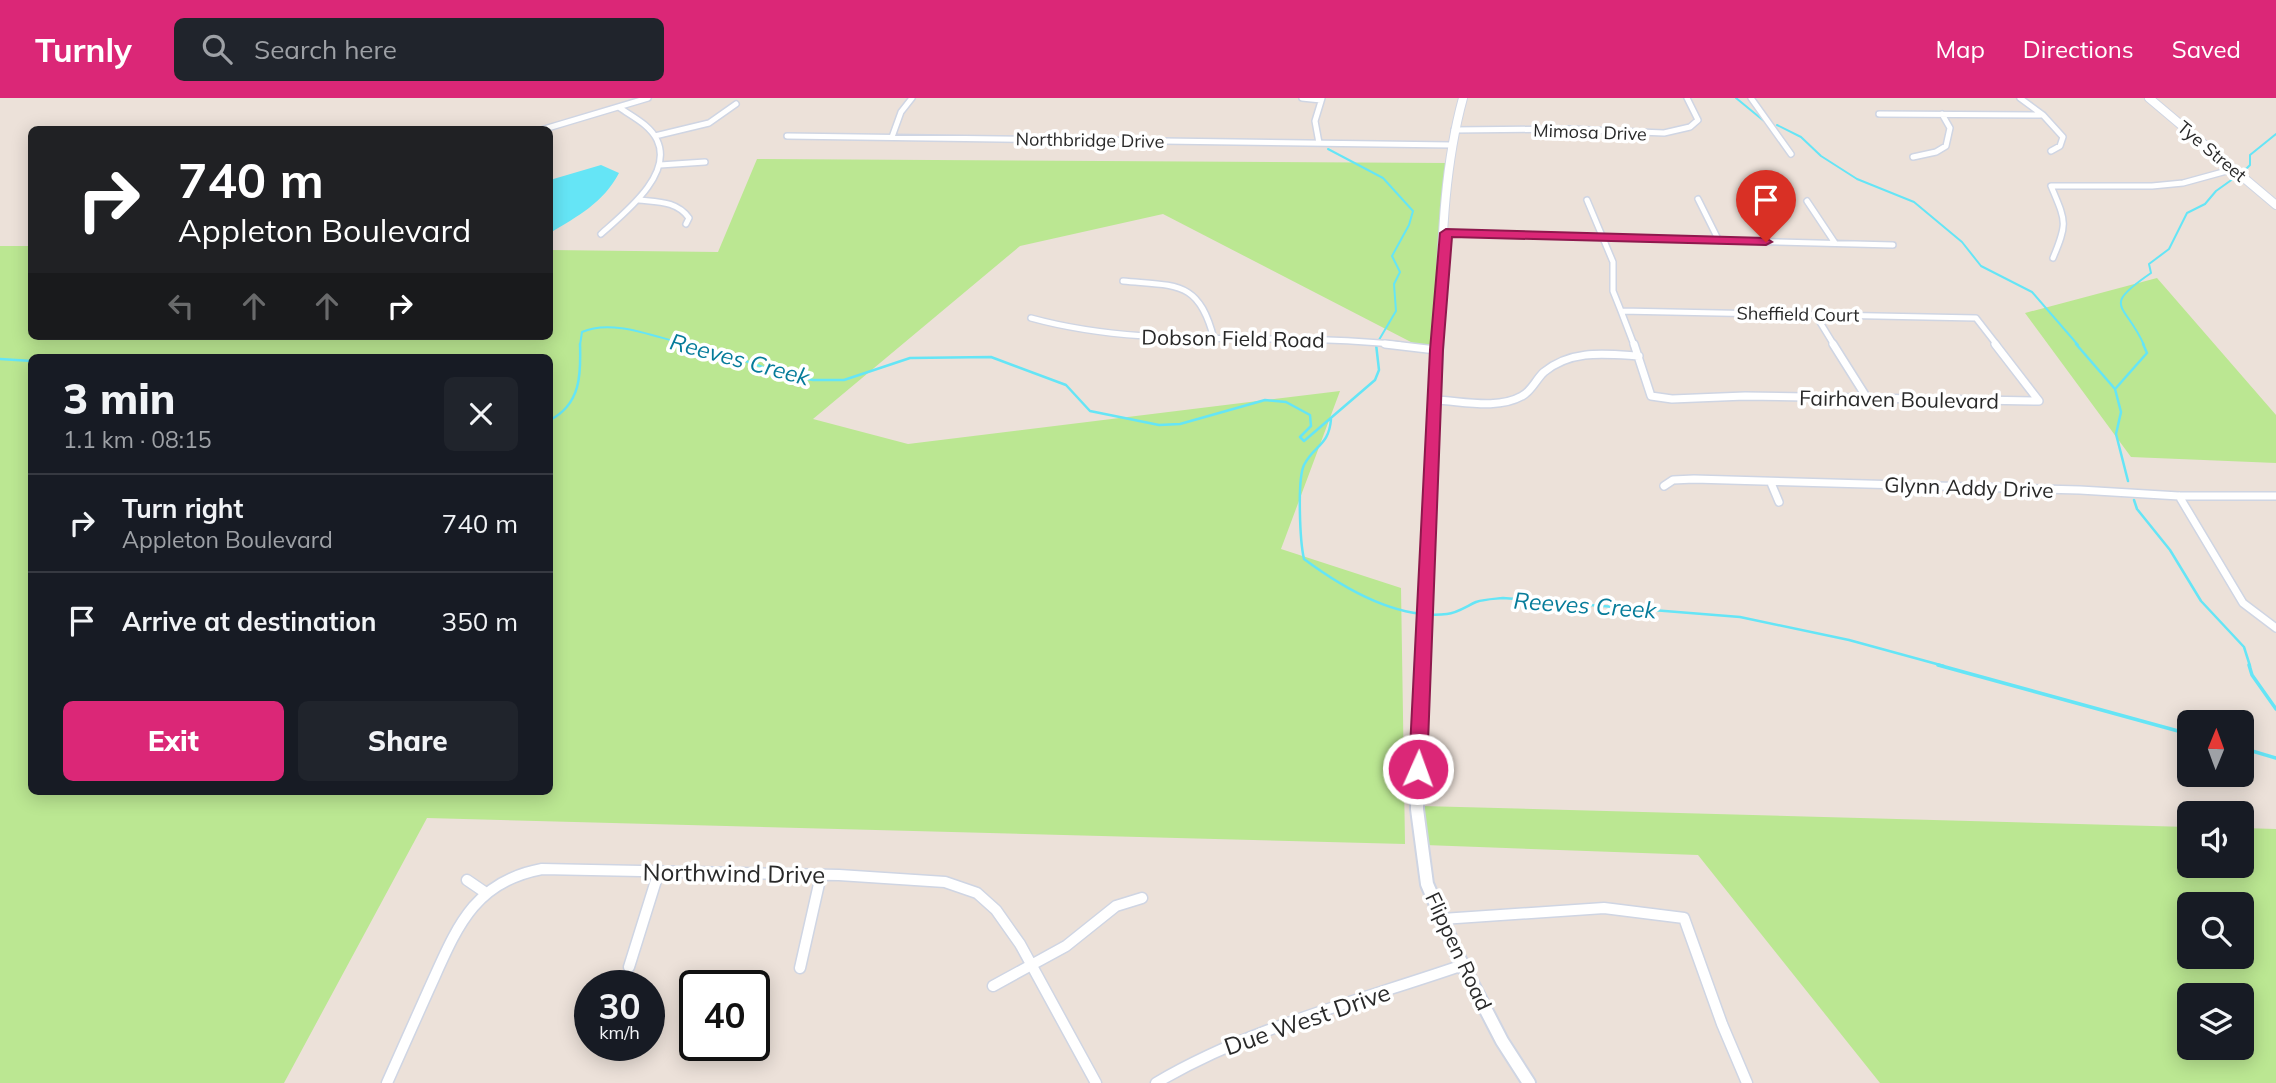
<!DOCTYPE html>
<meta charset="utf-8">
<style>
body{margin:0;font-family:Mulish,sans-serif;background:#20242c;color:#f1f3f6;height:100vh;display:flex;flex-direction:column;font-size:26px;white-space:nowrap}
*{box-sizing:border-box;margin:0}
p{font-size:23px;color:#9ea1a6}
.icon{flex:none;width:38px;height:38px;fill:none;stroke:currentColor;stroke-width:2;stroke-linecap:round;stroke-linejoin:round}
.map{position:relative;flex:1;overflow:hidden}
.sheet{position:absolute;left:28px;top:256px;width:525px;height:441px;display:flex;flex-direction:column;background:#171b24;border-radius:10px;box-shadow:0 4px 18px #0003}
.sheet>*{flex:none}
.top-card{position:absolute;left:28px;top:28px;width:525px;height:214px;border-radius:10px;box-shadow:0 4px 18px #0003;background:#202124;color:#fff;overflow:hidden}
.needle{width:46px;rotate:1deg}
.fabs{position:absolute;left:2177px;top:612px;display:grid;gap:14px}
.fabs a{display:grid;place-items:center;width:77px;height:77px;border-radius:10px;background:#171b24;box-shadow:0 4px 18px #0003;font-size:35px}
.speed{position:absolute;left:574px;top:872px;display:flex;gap:14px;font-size:35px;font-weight:700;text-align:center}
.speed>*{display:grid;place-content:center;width:91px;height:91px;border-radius:50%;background:#171b24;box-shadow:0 4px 18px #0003;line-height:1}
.speed small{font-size:18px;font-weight:400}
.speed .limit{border:4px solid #111;border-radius:10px;background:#fff;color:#111}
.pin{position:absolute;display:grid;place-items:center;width:60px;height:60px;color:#fff;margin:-72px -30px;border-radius:50% 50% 50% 0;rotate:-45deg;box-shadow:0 0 7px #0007}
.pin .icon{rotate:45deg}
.me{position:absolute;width:77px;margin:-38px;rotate:2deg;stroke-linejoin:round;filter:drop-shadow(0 0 5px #0008)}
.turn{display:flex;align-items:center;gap:24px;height:147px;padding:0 35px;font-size:32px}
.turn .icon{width:91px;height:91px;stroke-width:2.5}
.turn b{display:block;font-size:49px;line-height:60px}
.lanes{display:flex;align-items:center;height:66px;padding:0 35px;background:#0003;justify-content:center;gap:35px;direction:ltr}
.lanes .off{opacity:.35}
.round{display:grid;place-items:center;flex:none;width:74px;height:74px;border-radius:10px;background:#20242c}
.head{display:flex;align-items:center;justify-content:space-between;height:119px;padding:0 35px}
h1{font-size:42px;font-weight:800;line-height:52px}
.action{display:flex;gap:14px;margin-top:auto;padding:14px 35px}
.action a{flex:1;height:80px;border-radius:10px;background:#db2777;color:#fff;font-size:28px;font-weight:800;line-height:80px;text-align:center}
.action a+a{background:#20242c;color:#f1f3f6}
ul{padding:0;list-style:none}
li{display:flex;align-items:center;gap:21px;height:98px;padding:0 35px;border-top:2px solid #363941}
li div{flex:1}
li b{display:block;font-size:26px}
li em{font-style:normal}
header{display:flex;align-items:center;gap:42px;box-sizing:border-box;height:98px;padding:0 35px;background:#db2777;color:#fff}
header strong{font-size:33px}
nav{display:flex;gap:38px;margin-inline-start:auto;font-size:24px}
.search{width:490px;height:63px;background:#20242c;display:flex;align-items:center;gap:18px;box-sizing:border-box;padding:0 24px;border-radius:10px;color:#9ea1a6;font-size:26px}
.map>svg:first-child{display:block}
</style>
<header>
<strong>Turnly</strong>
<div class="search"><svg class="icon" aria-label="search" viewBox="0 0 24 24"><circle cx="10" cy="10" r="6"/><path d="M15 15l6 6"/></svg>Search here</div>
<nav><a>Map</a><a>Directions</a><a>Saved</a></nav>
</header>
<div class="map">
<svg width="2276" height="985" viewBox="0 0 2276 985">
<rect width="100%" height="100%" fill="#ece1d9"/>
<path fill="#bbe792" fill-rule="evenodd" d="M757 61 1447 65 1438 258 1163 116 1020 148 813 321 908 346 1340 293 1281 451 1401 490 1405 746 427 720 284 985H0V148H31L32 238H550V152L718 154ZM32 259H550V693H32Z
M2157 180 2276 317V365L2131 359 2025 215Z
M1422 708 2189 729V768H2242V730L2276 731V985H1880L1698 757 1425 747ZM2189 807H2242V859H2189ZM2189 898H2242V950H2189Z"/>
<path fill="#65e5f6" d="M601 67 619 75C603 105 578 118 550 135V82Z"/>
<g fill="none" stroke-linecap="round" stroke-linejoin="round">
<path stroke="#65e5f6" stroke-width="2" d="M1736 0 1764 23
M1777 27 1801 39 1821 58 1857 81 1914 104 1962 144 1981 168 2032 194 2078 247
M1328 51 1383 80 1413 113 1409 127 1392 158 1400 174 1394 186 1396 213 1376 247
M2242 75 2250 67V57L2276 36
M580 247 582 234C613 220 657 240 689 247
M2144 247C2125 204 2100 210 2151 175L2149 166 2169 151 2187 115 2205 106 2216 93 2237 78"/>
<path stroke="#65e5f6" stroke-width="2.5" d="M681 246 729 257 785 277 813 282H844L910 260 991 259 1066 287 1090 313 1159 327 1180 326 1265 302 1286 304 1310 317 1311 328 1300 339 1304 343 1375 282 1379 272 1376 246
M2076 246 2115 291 2121 314 2116 336 2128 383
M0 261 32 263
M2116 290 2147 255 2143 246
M1331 321C1329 348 1314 347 1304 367 1297 382 1300 444 1304 461 1343 490 1396 522 1447 516 1457 515 1467 508 1476 504 1485 501 1494 501 1503 500L1740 519 1849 542 1944 568
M550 322C581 306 581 276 580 246
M2134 402 2137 411 2170 452 2201 503 2244 549 2250 568"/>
<path stroke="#65e5f6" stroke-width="3.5" d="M1938 567 2189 636
M2249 567 2252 577 2276 611
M2242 650 2276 660"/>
<defs>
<path id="street-far2" d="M1302 0 1321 2
M1751 0 1791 56
M2020 0 2043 17 2063 39 2060 48 2051 53
M1879 16 2043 17
M541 32 648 0
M1454 32 1567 31 1664 35 1690 29 1698 22 1687 0
M655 38 709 25 736 6
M787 38 1451 47
M892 39 901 14 912 0
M1319 45 1315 23 1322 0
M1913 59 1936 54 1946 48 1950 30 1942 16
M660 67 705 64
M1698 101 1719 143
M639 102C658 104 677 103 689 120L686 126
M1587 102 1613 164V193L1621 213
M1807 103 1835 145
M1446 135 1893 147
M601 136C623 116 674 77 657 42 650 27 633 19 620 10
M2053 160C2068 124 2066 124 2051 88H2152L2183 85 2234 71
M1123 183C1177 188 1199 182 1214 241
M1621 213 1976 220 1997 247
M1621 213 1634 247
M1815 216 1834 247
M1031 220C1151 253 1277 233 1400 247"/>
<path id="street-far1" d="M1385 246 1436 252
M1634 246 1651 298 1672 301 1745 298 2039 303 1995 246
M1833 246 1867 300
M1435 302C1462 303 1497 312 1522 298 1532 293 1536 281 1544 274 1572 251 1606 256 1639 258
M1771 385 1779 404
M1664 388 1673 382 1694 381 2080 392 2179 398H2276
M2179 398 2243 505 2276 530"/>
<path id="street" d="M467 782 486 795
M1442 821 1604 810 1684 820 1722 926 1747 985
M629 869 659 773
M800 870 821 777
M993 888 1066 848 1116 808 1142 800
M387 985C401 954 415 922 429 891 456 832 472 784 542 771L839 777 945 784 977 795 996 812 1020 846 1096 985
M1156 985C1251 929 1359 903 1463 867"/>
<path id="secondary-far2" d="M2149 0 2276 107
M1438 247C1442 165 1441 80 1463 0"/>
<path id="secondary-far1" d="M1421 568 1438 246"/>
<path id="secondary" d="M1421 567 1417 711 1427 786 1458 858 1502 943 1529 985"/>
</defs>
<use href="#street-far2" stroke="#cfd5e3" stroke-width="8"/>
<use href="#street-far1" stroke="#cfd5e3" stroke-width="10"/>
<use href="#street" stroke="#cfd5e3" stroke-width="13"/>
<use href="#secondary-far2" stroke="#cfd5e3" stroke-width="10"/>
<use href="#secondary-far1" stroke="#cfd5e3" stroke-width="13"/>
<use href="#secondary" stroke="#cfd5e3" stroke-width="16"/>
<use href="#street-far2" stroke="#fff" stroke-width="5"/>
<use href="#street-far1" stroke="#fff" stroke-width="7"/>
<use href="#street" stroke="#fff" stroke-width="10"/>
<use href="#secondary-far2" stroke="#fff" stroke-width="8"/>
<use href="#secondary-far1" stroke="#fff" stroke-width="10"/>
<use href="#secondary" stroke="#fff" stroke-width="12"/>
</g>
<path fill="#db2777" stroke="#8e194d" stroke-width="2" d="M1446 131 1766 140 1772 144 1766 147 1452 139 1443 252 1427 671 1425 676 1418 678 1412 676 1409 671 1430 252 1440 135Z"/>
<g text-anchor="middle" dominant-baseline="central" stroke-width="7" stroke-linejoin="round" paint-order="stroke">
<g font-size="18" fill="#292929" stroke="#fff">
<text transform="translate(1590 34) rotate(2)">Mimosa Drive</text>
<text transform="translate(1090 42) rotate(1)">Northbridge Drive</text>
<text transform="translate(2212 53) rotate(40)">Tye Street</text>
<text transform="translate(1798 216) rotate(1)">Sheffield Court</text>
</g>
<g font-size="21" fill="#292929" stroke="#fff">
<text transform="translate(1233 240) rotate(1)">Dobson Field Road</text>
<text transform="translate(1899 301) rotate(1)">Fairhaven Boulevard</text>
<text transform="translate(1969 389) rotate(2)">Glynn Addy Drive</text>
<text transform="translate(1459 853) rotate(65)">Flippen Road</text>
</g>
<g font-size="23" font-style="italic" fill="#067c9a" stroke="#fff">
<text transform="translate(740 261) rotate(15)">Reeves Creek</text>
<text transform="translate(1585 507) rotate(4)">Reeves Creek</text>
</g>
<g font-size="24" fill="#292929" stroke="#fff">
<text transform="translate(734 775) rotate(1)">Northwind Drive</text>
<text transform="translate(1307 921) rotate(-19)">Due West Drive</text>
</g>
</g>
</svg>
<div class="fabs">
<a><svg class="needle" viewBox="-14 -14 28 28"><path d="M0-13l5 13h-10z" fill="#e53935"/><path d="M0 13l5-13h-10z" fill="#9ea1a6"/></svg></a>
<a><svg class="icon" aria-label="sound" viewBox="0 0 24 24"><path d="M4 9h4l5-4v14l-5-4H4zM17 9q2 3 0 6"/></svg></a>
<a><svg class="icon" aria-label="search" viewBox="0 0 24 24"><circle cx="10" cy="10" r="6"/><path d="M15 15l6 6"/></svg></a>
<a><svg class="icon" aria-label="layers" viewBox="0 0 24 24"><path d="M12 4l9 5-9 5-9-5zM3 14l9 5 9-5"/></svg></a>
</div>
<div class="speed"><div>30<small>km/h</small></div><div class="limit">40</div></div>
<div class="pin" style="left:1766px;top:144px;background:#d93025"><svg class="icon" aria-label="arrive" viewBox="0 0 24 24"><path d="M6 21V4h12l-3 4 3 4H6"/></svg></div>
<svg class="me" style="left:1418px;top:671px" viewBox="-20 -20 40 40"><circle r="17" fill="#db2777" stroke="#fff" stroke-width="3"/><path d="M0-11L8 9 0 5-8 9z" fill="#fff"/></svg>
<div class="top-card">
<div class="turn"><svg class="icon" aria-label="right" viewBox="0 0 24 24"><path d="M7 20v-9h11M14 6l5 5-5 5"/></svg><div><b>740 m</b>Appleton Boulevard</div></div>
<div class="lanes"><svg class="icon off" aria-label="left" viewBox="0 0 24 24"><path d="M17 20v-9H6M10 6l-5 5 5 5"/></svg><svg class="icon off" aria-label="ahead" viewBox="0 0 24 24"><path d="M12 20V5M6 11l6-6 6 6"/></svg><svg class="icon off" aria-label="ahead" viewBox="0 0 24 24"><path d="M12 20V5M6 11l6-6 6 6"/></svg><svg class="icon" aria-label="right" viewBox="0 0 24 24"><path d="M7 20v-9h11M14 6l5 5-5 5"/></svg></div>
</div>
<section class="sheet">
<div class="head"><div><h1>3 min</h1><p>1.1 km · 08:15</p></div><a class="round"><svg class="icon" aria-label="close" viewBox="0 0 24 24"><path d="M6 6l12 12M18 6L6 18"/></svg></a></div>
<ul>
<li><svg class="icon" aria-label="right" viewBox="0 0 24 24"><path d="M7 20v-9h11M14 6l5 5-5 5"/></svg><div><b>Turn right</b><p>Appleton Boulevard</p></div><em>740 m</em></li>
<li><svg class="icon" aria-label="arrive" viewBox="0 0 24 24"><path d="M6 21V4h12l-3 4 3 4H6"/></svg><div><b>Arrive at destination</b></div><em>350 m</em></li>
</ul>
<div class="action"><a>Exit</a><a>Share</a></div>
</section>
</div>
